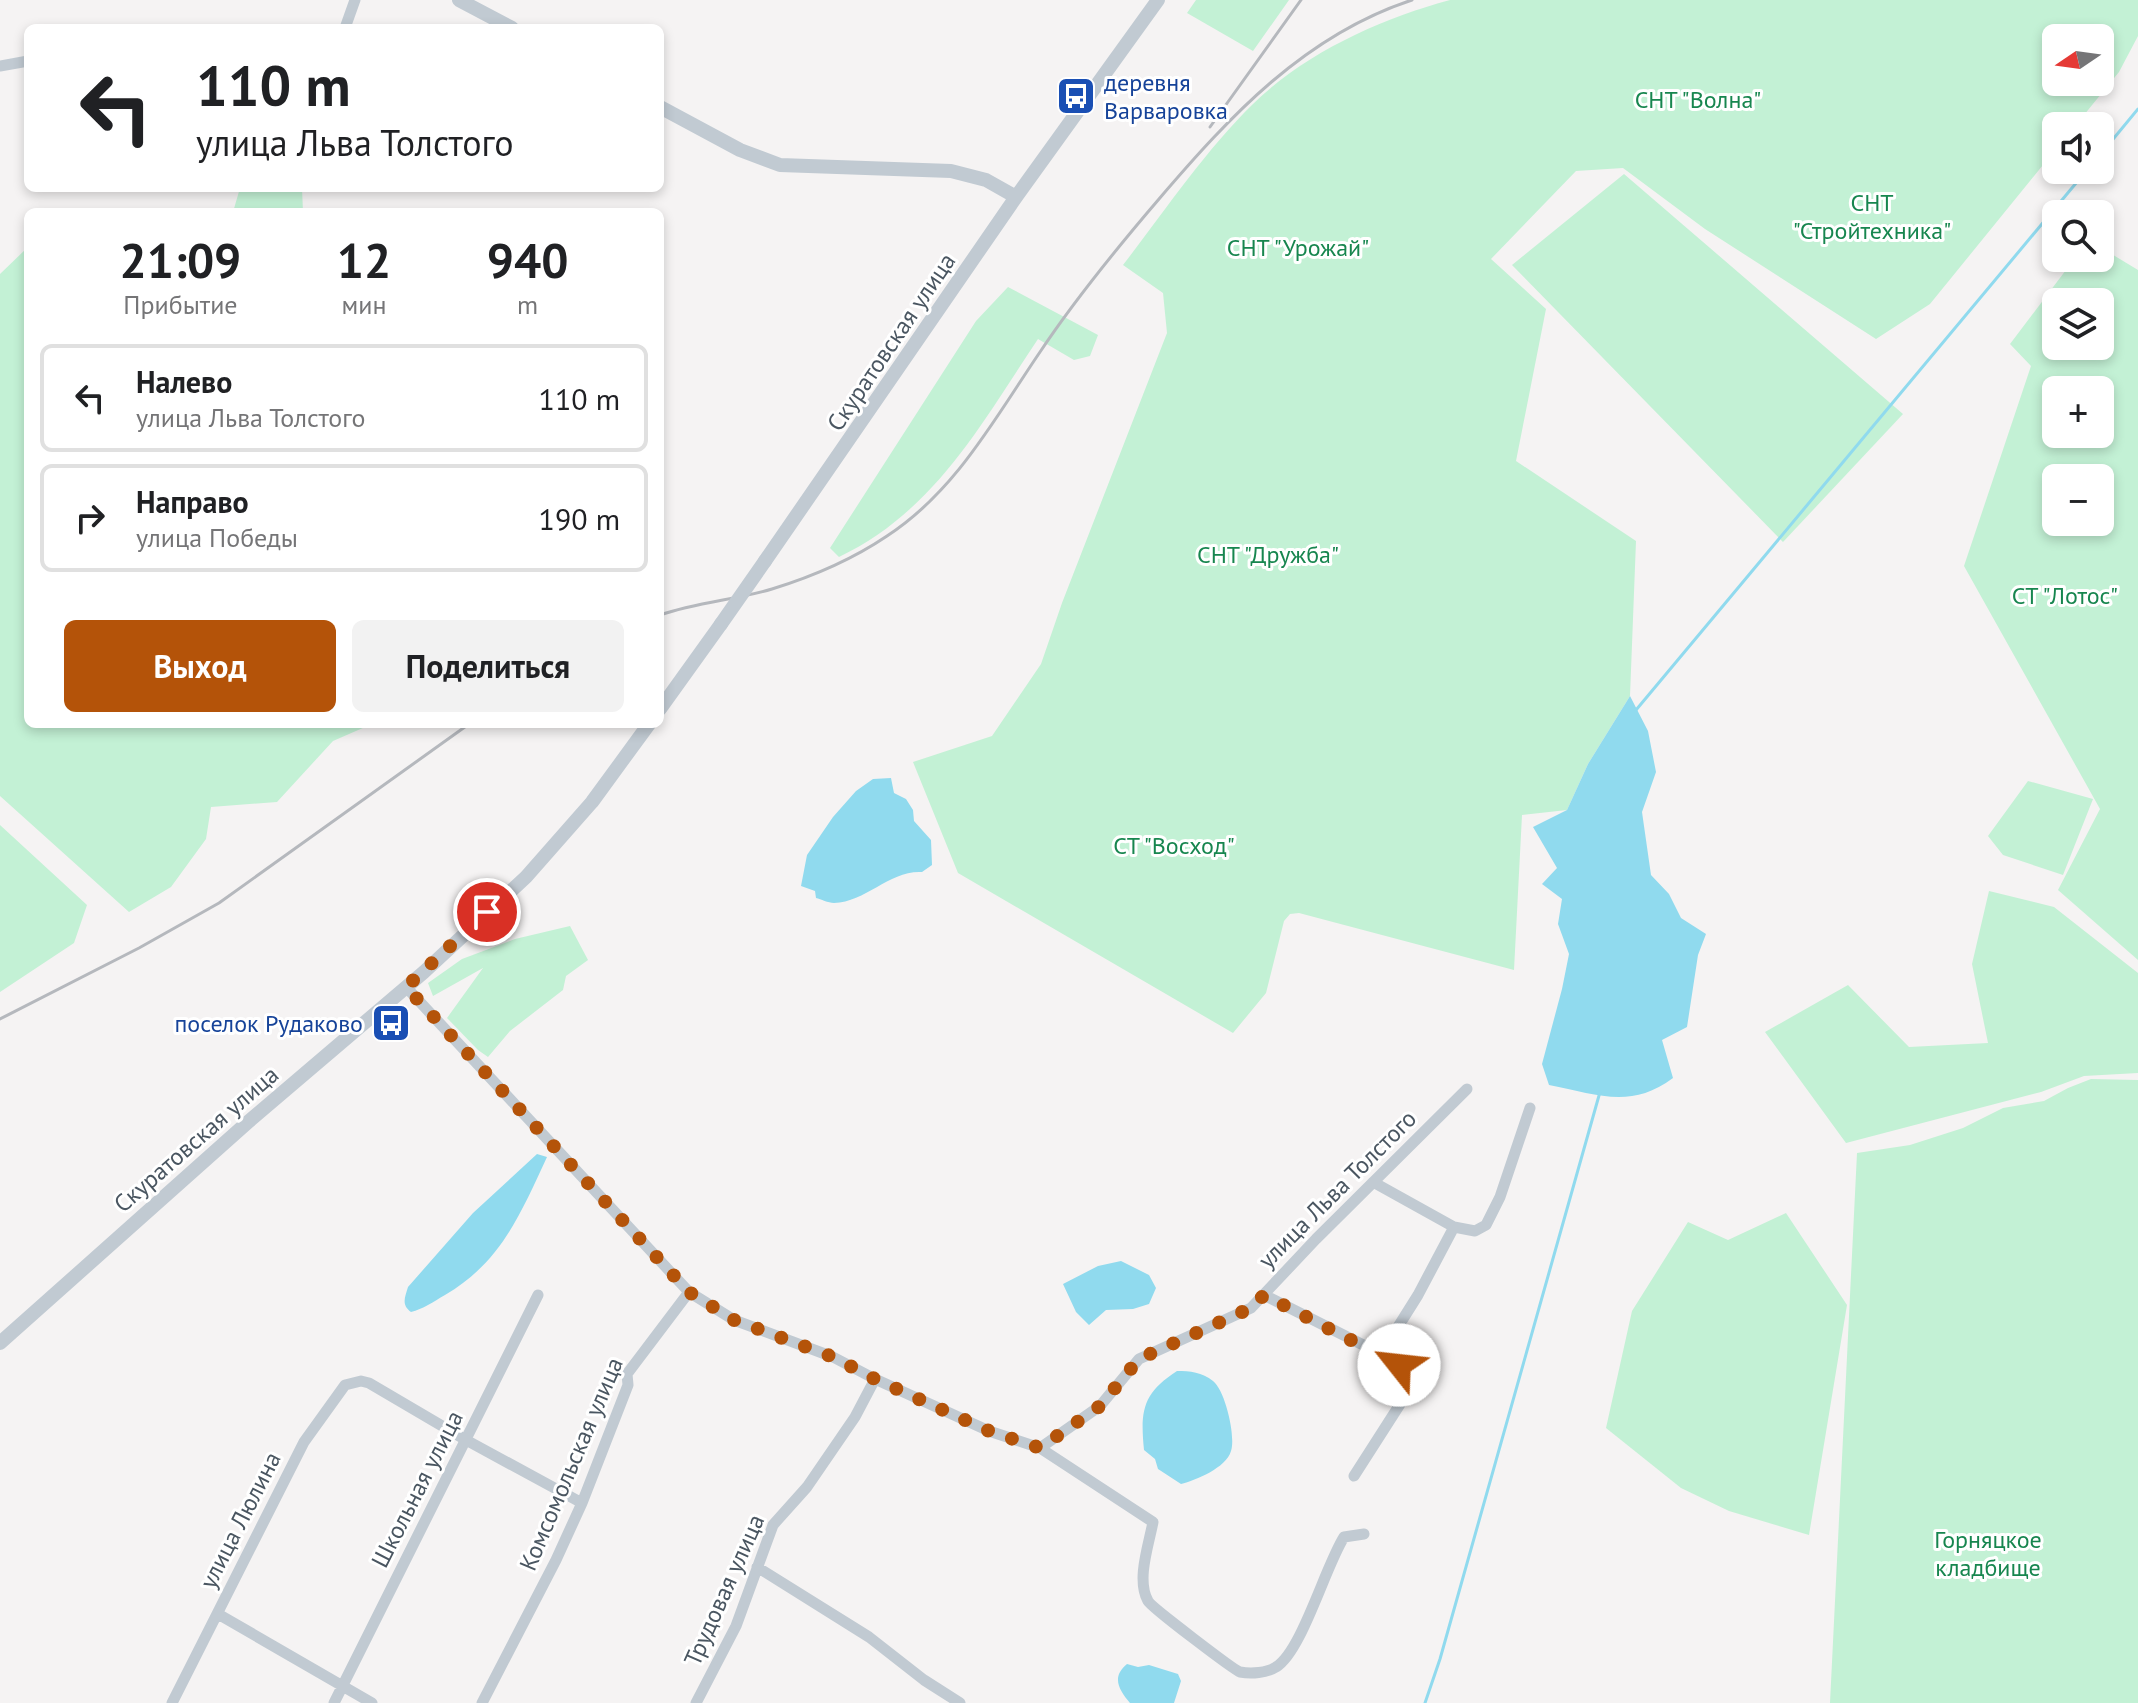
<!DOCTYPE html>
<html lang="ru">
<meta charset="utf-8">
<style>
body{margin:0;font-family:"PT Sans",sans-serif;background:#f2f2f2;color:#202124;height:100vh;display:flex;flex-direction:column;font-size:30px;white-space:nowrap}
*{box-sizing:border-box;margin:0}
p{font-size:26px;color:#757577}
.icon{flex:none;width:44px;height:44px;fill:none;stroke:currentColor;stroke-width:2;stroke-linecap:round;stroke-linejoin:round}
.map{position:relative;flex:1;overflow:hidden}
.side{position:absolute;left:24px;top:208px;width:640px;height:520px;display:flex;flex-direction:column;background:#fff;border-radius:12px;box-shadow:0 4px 12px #0003}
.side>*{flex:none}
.top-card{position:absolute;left:24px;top:24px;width:640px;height:168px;border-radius:12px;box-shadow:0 4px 12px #0003;background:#fff;color:#202124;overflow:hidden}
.needle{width:52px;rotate:257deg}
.controls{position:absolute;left:2042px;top:24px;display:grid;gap:16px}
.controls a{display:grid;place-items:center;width:72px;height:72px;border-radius:12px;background:#fff;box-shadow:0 4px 12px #0003;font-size:40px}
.pin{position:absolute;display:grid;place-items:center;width:68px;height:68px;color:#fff;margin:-34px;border:4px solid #fff;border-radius:50%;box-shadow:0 2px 8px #0007}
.me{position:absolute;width:88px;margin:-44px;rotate:299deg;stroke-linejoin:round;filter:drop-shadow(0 0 6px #0008)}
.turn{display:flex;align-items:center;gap:28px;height:168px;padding:0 40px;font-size:36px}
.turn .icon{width:104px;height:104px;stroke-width:2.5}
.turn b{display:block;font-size:56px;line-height:68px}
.eta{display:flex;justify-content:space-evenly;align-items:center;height:136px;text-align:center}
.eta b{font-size:48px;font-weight:700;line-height:56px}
.button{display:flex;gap:16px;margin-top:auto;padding:16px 40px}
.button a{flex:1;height:92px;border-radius:12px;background:#b45309;color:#fff;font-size:32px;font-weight:700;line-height:92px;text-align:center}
.button a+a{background:#f2f2f2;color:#202124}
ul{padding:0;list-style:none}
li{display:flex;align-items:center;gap:24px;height:108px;margin:0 16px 12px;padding:0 24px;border:4px solid #e0e0e0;border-radius:12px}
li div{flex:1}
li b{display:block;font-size:30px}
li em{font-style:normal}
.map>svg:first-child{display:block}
</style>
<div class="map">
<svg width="2138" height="1703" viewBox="0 0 2138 1703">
<rect width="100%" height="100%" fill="#f5f3f3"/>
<path fill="#c3f1d5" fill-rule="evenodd" d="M1196 0H1289L1253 51 1187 13Z
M1450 0H2138V36L2119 72 2075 126H2056V149L1930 304 1876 339 1705 229 1623 168 1576 171 1491 259 1546 309 1516 461 1636 541 1630 696 1588 764 1567 810 1522 815 1514 970 1299 913 1290 914 1284 921 1266 993 1233 1033 958 873 913 762 992 736 1041 664 1062 603 1167 333 1163 293 1123 265C1164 212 1204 152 1253 104 1305 53 1380 19 1450 0ZM2056 38H2100V82H2056Z
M1624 174 1903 414 1783 542 1512 265Z
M240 188H302L303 212H233Z
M28 247V724H372L333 741 277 802 211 807 206 839 171 887 129 912 0 796V274Z
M2100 247 2138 270V960L2058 890 2100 809 1964 566 2031 366 2010 344 2075 258H2100ZM2056 302H2100V346H2056ZM2056 390H2100V434H2056ZM2100 478V522H2056V478Z
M1008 287 1098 335 1090 356 1074 360 1038 339C981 424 935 511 839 557L830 548 976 321Z
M2028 781 2093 799 2063 875 2003 855 1988 836Z
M0 825 87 905 74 943 0 992Z
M1989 891 2054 907 2138 973V1073L2084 1076 2041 1092 1846 1143 1765 1032 1848 985 1909 1047 1988 1043 1972 964Z
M570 926 588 960 566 976 563 990 510 1031 488 1057 478 1050 447 1018 483 968 433 996 428 983 462 959 515 939Z
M2091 1079 2138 1080V1703H1830L1857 1153 1910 1145 1963 1128 2003 1108 2044 1101 2068 1088Z
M1786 1213 1847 1305 1809 1535 1729 1511 1681 1488 1606 1428 1632 1311 1688 1222 1728 1240Z"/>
<path fill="#90daee" d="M1630 696 1648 731 1656 772 1642 812 1651 875 1669 894 1681 918 1706 934 1698 955 1687 1027 1662 1040 1673 1078C1630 1110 1597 1094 1549 1085L1542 1064 1562 989 1569 954 1558 924 1562 899 1542 884 1557 868 1533 827 1567 810 1588 764Z
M891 778 894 793 906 799 913 810 914 821 931 840 932 865 922 872C890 870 866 902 834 903 828 903 821 899 816 898L815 891 801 886 807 855 833 817 856 791 873 779Z
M537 1154 547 1157C520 1215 501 1262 445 1295 433 1302 423 1309 411 1312 401 1305 405 1297 408 1287L473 1213Z
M1121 1261 1149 1275 1156 1288 1149 1304 1133 1309 1106 1310 1089 1325 1076 1312 1063 1284 1098 1266Z
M1177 1371C1190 1371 1202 1372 1213 1381 1225 1390 1236 1436 1231 1451 1226 1468 1196 1480 1181 1484L1158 1469 1155 1459 1144 1450C1140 1410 1143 1393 1177 1371Z
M1127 1664 1138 1667 1149 1665 1178 1674 1181 1681 1174 1703H1130C1119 1690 1111 1677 1127 1664Z"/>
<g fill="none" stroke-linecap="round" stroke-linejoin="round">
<path stroke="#90daee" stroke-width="3" d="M2100 155 2138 109
M1636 710 2087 170
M1425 1703 1440 1659 1600 1092"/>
<path stroke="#c1cad2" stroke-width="11" d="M345 28 355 0
M0 66 28 61
M406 987 689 1292 734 1320 833 1357 875 1379 989 1431 1040 1448 1153 1522C1149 1544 1136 1580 1148 1601 1151 1607 1234 1670 1240 1672 1251 1674 1267 1673 1276 1667 1302 1651 1325 1567 1344 1537L1364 1534
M1373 1182 1454 1227 1475 1231 1486 1225 1500 1197 1530 1108
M1264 1295 1381 1354
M1040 1448 1100 1406 1139 1359 1251 1308 1316 1239 1467 1089
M1354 1476 1404 1398 1409 1381 1399 1365 1381 1354 1418 1295 1454 1227
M757 1567 869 1637 924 1680 960 1703
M218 1614 372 1703
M172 1703 304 1442 345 1385 361 1381 369 1383 466 1440 582 1503
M334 1703 538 1295
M482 1703 556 1560 582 1503 628 1385 627 1374 689 1292
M696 1703 736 1626 773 1525 807 1487 855 1417 875 1379"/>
<path stroke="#c1cad2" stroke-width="14" d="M459 0 512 28
M660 107 740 150 780 165 951 171 986 180 1016 197
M765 561 1016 197 1158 0
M660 709 721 624
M0 1343 248 1122 424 972 526 877 592 802 649 724"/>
<path stroke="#b5b8bd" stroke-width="3" d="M1210 127 1301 0
M660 615C697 602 735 600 772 589 811 577 853 559 887 536 956 491 995 418 1040 352 1076 298 1117 248 1159 199 1230 116 1305 35 1412 0
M0 1019 139 948 219 903 469 724"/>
<path stroke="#c1cad2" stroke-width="14" d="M721 624 765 561"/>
</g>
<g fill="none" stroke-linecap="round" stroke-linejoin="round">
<path stroke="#b45309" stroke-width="14" stroke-dasharray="0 25.2" d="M487 912 406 987 689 1292 734 1320 833 1357 875 1379 989 1431 1040 1448 1100 1406 1139 1359 1251 1308 1264 1295 1399 1365"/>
</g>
<defs>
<symbol id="bus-square" viewBox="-11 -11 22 22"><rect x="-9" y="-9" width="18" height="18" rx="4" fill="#1a4fb4" stroke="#fff"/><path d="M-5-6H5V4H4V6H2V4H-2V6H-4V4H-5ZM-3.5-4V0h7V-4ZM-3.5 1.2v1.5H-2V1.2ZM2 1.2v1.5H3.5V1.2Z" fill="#fff"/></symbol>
</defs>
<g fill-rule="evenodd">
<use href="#bus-square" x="1054" y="74" width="44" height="44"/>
<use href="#bus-square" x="369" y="1001" width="44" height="44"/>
</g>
<g text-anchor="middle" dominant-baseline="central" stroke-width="6" stroke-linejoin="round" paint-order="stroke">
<g font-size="24" fill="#164399" stroke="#fff" text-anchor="start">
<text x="1104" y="82">деревня<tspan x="1104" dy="28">Варваровка</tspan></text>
<text x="363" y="1023" text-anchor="end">поселок Рудаково</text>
</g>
<g font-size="24" fill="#17864f" stroke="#fff">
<text x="1698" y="99">СНТ "Волна"</text>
<text x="1872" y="202">СНТ<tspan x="1872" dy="28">"Стройтехника"</tspan></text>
<text x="1298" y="247">СНТ "Урожай"</text>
<text x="1268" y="554">СНТ "Дружба"</text>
<text x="2065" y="595">СТ "Лотос"</text>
<text x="1174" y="845">СТ "Восход"</text>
<text x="1988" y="1539">Горняцкое<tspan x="1988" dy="28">кладбище</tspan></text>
</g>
<g font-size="24" fill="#4a5661" stroke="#fff">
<text transform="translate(891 342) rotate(-56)">Скуратовская улица</text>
<text transform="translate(196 1139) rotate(-41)">Скуратовская улица</text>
<text transform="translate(1337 1189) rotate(-45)">улица Льва Толстого</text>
<text transform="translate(571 1464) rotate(-67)">Комсомольская улица</text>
<text transform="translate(417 1489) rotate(-63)">Школьная улица</text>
<text transform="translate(240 1520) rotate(-63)">улица Люлина</text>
<text transform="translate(724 1590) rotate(-66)">Трудовая улица</text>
</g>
</g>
</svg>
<div class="controls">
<a><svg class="needle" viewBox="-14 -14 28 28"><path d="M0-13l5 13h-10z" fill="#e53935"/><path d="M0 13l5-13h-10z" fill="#757577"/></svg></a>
<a><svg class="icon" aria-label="sound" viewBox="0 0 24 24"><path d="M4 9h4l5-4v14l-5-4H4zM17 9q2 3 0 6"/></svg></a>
<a><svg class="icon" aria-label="search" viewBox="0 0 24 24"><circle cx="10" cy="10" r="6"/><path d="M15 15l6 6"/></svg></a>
<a><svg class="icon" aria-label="layers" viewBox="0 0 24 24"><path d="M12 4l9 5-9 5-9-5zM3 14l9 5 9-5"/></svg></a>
<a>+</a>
<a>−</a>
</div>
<div class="pin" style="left:487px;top:912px;background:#d93025"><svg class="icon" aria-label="arrive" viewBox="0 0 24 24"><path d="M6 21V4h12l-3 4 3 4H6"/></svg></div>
<svg class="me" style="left:1399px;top:1365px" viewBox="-20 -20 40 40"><circle r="19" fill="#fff"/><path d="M0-13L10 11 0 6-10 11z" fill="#b45309"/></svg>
<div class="top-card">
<div class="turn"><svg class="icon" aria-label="left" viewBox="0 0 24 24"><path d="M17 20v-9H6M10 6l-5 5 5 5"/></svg><div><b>110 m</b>улица Льва Толстого</div></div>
</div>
<section class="side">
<div class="eta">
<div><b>21:09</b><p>Прибытие</p></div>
<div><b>12</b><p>мин</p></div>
<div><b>940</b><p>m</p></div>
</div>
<ul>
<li><svg class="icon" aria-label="left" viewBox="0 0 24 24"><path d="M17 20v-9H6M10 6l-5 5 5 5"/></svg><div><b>Налево</b><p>улица Льва Толстого</p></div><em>110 m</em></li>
<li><svg class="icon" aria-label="right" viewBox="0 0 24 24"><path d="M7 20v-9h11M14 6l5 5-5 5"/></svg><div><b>Направо</b><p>улица Победы</p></div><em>190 m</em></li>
</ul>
<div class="button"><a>Выход</a><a>Поделиться</a></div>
</section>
</div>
